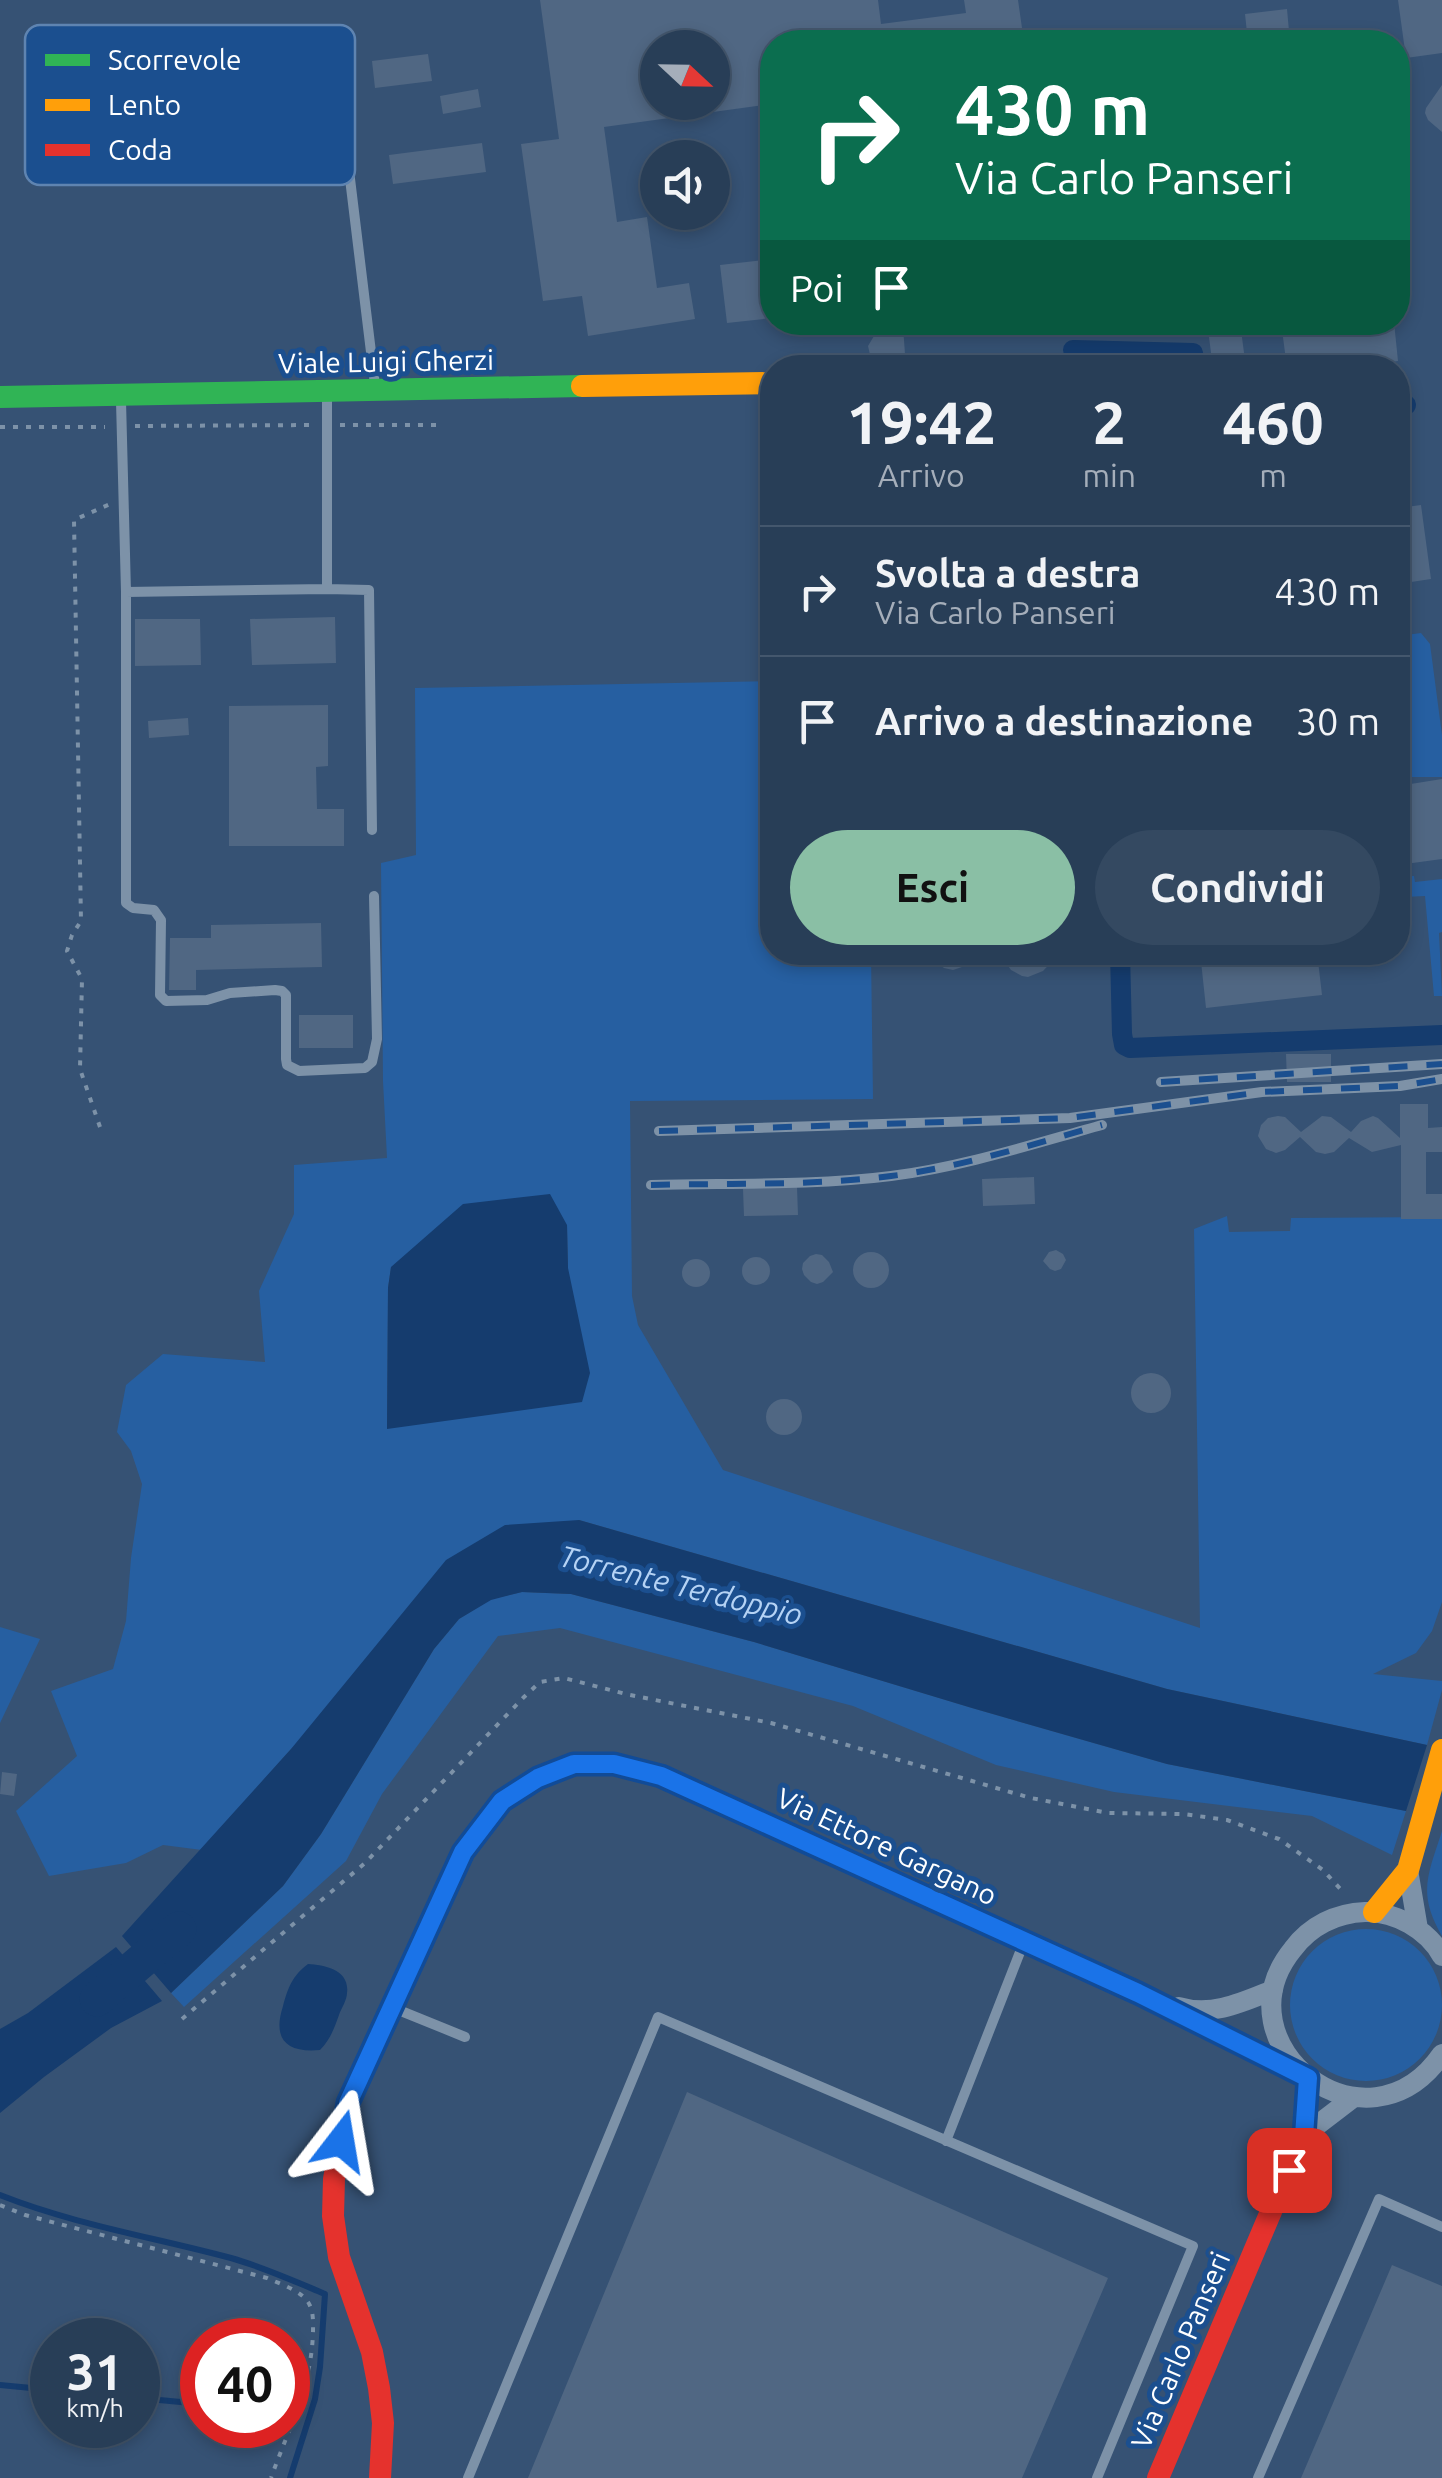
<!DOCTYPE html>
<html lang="it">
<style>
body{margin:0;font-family:Ubuntu,sans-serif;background:#344961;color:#f1f3f6;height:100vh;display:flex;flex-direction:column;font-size:38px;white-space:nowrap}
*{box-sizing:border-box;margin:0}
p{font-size:32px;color:#a5aeba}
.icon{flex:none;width:55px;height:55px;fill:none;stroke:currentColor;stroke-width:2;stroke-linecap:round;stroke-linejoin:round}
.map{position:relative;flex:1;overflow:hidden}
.details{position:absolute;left:760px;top:355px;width:650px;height:610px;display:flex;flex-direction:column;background:#283e57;border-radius:40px;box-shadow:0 5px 15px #0003,0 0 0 2px #44576d}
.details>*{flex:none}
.guide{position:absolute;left:760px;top:30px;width:650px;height:305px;border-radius:40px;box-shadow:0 5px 15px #0003,0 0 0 2px #44576d;background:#0b6e4f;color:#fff;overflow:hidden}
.needle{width:65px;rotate:112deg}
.fabs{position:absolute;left:640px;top:30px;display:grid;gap:20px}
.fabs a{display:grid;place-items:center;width:90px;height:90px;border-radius:50%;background:#283e57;box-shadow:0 5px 15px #0003,0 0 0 2px #44576d;font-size:50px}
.speed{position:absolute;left:30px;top:2318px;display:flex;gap:20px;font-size:50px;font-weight:700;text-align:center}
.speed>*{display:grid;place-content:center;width:130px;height:130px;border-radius:50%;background:#283e57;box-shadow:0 5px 15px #0003,0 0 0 2px #44576d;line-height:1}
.speed small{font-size:25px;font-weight:400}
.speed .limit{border:15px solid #d22;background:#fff;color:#111}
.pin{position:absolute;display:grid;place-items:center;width:85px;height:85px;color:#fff;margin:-42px;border-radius:20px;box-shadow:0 5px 15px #0006}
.me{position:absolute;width:110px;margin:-55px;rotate:14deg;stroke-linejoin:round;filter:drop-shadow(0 0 8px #0008)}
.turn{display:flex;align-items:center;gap:35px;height:210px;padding:0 30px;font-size:45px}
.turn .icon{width:130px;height:130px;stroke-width:2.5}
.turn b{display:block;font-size:70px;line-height:85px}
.then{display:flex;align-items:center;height:95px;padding:0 30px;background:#0003;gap:20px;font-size:38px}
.eta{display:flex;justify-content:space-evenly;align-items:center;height:170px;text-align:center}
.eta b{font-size:60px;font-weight:600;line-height:70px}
.button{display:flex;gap:20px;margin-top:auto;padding:20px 30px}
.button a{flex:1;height:115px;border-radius:60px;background:#8abfa5;color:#111;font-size:40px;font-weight:600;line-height:115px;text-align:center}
.button a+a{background:#344961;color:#f1f3f6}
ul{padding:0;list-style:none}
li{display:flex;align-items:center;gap:30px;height:130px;padding:0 30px;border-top:2px solid #44576d}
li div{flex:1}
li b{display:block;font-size:38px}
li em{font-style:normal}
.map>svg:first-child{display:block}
</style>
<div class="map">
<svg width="1442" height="2478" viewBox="0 0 1442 2478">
<rect width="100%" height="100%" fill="#365274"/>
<path fill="#265fa1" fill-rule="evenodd" d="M1421 633 1430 644 1442 735V777H1398V636Z
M772 681V952L871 953 873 1099 630 1101 632 1296 638 1325 723 1470 1200 1628 1194 1229 1227 1216 1229 1232 1290 1231 1291 1218 1442 1217V1602L1432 1631 1416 1653 1373 1674 1442 1681V1690L1427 1745 1167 1689 579 1520 291 1749 202 1850 163 1845 126 1863 49 1876 16 1811 77 1756 51 1691 113 1669 126 1621 131 1558 142 1484 131 1451 117 1432 126 1385 163 1354 265 1362 259 1291 294 1214V1165L387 1158 383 1081 381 863 416 855 415 688ZM567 1225 568 1268 387 1428 388 1288 391 1267Z
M1414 876 1415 882 1442 879V932L1439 933 1442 996H1434L1425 896 1404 897 1403 886H1398V877Z
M522 1592 571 1594 754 1642 972 1708 1167 1764 1406 1811 1392 1855 1312 1816 1114 1792 996 1765 853 1706 560 1628 498 1636 382 1794 346 1861 184 2007 171 1993 283 1886 321 1834 434 1649 459 1619 491 1599Z
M0 1627 40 1639 0 1723Z
M1442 1831V1936C1417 1893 1428 1875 1442 1831Z
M1290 2005a76 76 0 1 1 152 0a76 76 0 1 1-152 0Z"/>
<path fill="#153c6e" d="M550 1194 567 1225 568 1268 590 1373 582 1402 387 1429 388 1288 391 1267 463 1204Z
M579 1520 1167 1689 1427 1745 1406 1811 1167 1764 972 1708 754 1642 571 1594 522 1592 491 1600 459 1619 434 1649 321 1834 283 1886 171 1993 122 1936 291 1749 446 1560 505 1525Z
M116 1947 162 2001 111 2028 44 2077 0 2113V2029L28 2013Z
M308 1964C325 1965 350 1970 347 1993 347 2000 341 2009 339 2015 334 2029 330 2040 320 2050 287 2053 272 2040 283 2006 288 1988 292 1976 308 1964Z"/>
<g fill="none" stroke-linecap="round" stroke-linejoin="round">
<path stroke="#153c6e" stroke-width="6" d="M0 2195C76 2225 153 2237 231 2258 263 2267 294 2281 325 2294L320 2367 315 2399
M0 2385 52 2390
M288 2397H295
M138 2398 202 2404
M290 2478 315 2399"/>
<path stroke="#153c6e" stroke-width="20" d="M1073 350 1193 353 1195 368
M1398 406 1406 405
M1120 952 1122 1034 1124 1045 1130 1048 1442 1035"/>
<path stroke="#153c6e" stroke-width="35" d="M97 1999 179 1929"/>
</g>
<path fill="#506783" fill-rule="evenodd" d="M540 0H878L881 24 966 13 964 0H1018L1024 42H772V104L604 127 617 222 647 217 657 288 689 283 695 319 588 336 582 296 543 301 521 144 559 139ZM658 48H712V102H658Z
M1398 0H1442V53L1406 58Z
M1287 9 1290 42H1248L1245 14Z
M428 54 432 81 375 88 372 61Z
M1442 85V132L1428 120 1425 113 1426 108Z
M478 89 481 107 443 114 440 96Z
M482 143 486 172 393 184 389 155Z
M772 259V318L727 323 720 265Z
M1207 322H1240L1246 368H1213Z
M1281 322H1394L1398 361 1348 368H1287Z
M903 326 905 354 891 355 887 360 879 363 871 359 868 346 874 336 873 327Z
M1421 505 1431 579 1398 584V508Z
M335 617 336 663 252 665 250 619Z
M135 619H200L201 665 135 666Z
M328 705V766L316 767 317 809H344V846H229V706Z
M188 718 189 735 149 738 148 721Z
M1442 779V859L1398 865V786Z
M321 923 322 967 196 970V990H169L170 938H211V925Z
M923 952H979L962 967 953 970 944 968Z
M998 952H1061L1043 971 1028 977 1022 976 1011 970Z
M1200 952H1317L1322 995 1206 1008Z
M299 1015H353V1048H299Z
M1286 1054H1331V1082H1287Z
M1400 1104H1428V1128L1442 1127V1152H1426V1194H1442V1219H1401V1145L1372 1152 1349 1138 1334 1152 1325 1154 1316 1152 1300 1137 1285 1150 1276 1153 1266 1149 1258 1136 1261 1125 1268 1118 1278 1116 1285 1117 1301 1132 1322 1116 1331 1117 1351 1132 1361 1121 1373 1116 1378 1118 1400 1138Z
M1034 1177 1035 1204 983 1206 982 1179Z
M797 1187 798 1215 744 1216 743 1189Z
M1056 1250 1063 1254 1066 1260 1061 1269 1055 1271 1050 1269 1043 1261 1049 1252Z
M853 1270a18 18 0 1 1 36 0a18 18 0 1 1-36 0Z
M816 1254 822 1255 829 1262 833 1272 823 1282 817 1284 811 1282 804 1275 802 1269 803 1263 810 1256Z
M742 1271a14 14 0 1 1 28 0a14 14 0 1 1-28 0Z
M682 1273a14 14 0 1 1 28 0a14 14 0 1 1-28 0Z
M1131 1393a20 20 0 1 1 40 0a20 20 0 1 1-40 0Z
M766 1417a18 18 0 1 1 36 0a18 18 0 1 1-36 0Z
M2 1772 17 1774 14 1796 0 1794Z
M687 2092 1108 2278 1022 2478H528Z
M1392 2265 1442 2286V2478H1301Z"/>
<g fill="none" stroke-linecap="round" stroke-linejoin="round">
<path stroke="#7d92a8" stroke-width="4" stroke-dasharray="5 8" stroke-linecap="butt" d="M340 425H444
M135 426 315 425
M0 427H105
M100 1127 80 1069 82 979 67 951 72 935 81 921 74 520 110 504
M182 2019 365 1863 524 1697 540 1682 564 1678 630 1695 771 1723 1031 1798 1108 1813 1183 1814 1227 1820 1279 1839 1323 1870 1345 1894
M0 2205 25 2215 267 2278C280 2284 300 2290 308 2302 314 2311 313 2323 313 2333 311 2388 289 2427 271 2478"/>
<path stroke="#7d92a8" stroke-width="10" d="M335 55 375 385
M327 393V589L369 590 372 830
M121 401 126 592
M327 589 126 592V903L133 908 154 910 161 920 160 995 166 1001 207 1000 230 993 275 990 282 991 286 995V1059L287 1065 299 1071 365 1068 372 1062 377 1039 374 896
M396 2009 465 2037
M946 2141 1024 1942
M468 2478 658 2017 1193 2246 1097 2478
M1258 2478 1379 2199 1442 2227"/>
<path stroke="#7d92a8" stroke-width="20" d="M1408 1870 1418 1929
M1442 1956C1428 1930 1395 1911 1365 1912 1336 1913 1310 1926 1293 1949 1215 2045 1367 2163 1442 2054
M1179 2007C1212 2017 1243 2002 1273 1990
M1303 2136 1354 2097"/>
<path stroke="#30b455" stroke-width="22" d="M0 397 582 386"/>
<path stroke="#ff9f0a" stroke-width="22" d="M582 386 772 383
M633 1769 661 1776 1138 1993 1217 2032
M1374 1912 1408 1870 1442 1750"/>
<path stroke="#e5322d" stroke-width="22" d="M380 2478 383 2423 379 2388 372 2352 339 2257 333 2216 334 2179 348 2103 463 1851 502 1801 538 1778 574 1764H614L633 1769
M1158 2478 1303 2136 1308 2078 1217 2032"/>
<defs>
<path id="rail" d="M1161 1082 1442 1064
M659 1131 1070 1118 1262 1092 1400 1086 1442 1079
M651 1185C731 1183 812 1186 891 1176 962 1167 1033 1144 1102 1125"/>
</defs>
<use href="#rail" stroke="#7e92a7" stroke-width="10"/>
<use href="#rail" stroke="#1b4f8f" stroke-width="6" stroke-dasharray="19" stroke-linecap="butt"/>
</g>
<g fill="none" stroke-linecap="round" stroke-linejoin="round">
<defs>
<path id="route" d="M341 2141 348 2103 463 1852 502 1801 538 1778 574 1764H614L661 1776 1138 1993 1308 2078 1304 2136 1289 2170"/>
</defs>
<use href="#route" stroke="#114b97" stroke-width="25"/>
<use href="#route" stroke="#1a73e8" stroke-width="18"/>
</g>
<g text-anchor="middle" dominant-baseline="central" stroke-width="10" stroke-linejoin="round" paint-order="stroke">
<g font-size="28" fill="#fff" stroke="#1b4f8f">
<text transform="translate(386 361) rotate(-1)">Viale Luigi Gherzi</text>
<text transform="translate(887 1846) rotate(25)">Via Ettore Gargano</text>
<text transform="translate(1180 2350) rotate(-67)">Via Carlo Panseri</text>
</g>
<g font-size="30" font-style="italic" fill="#b5d3f5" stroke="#1b4f8f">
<text transform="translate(681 1585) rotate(14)">Torrente Terdoppio</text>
</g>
</g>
<rect x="25" y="25" width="330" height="160" rx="15" fill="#1b4f8f" stroke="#5f84b1" stroke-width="2.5"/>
<rect x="45" y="54" width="45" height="12" fill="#30b455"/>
<rect x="45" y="99" width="45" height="12" fill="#ff9f0a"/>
<rect x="45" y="144" width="45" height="12" fill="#e5322d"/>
<g font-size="28" fill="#fff">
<text x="108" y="70">Scorrevole</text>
<text x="108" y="115">Lento</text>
<text x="108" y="160">Coda</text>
</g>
</svg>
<div class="fabs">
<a><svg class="needle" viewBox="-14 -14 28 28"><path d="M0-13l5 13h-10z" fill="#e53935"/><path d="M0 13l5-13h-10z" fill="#a5aeba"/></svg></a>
<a><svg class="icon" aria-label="sound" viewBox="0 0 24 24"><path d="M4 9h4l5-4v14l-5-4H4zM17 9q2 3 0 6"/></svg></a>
</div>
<div class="speed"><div>31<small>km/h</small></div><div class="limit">40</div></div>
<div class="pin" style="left:1289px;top:2170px;background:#d93025"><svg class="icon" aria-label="arrive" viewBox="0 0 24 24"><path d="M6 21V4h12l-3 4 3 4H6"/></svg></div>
<svg class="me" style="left:341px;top:2141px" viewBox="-20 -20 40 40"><path d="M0-17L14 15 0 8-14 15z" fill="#1a73e8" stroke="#fff" stroke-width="4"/></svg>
<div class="guide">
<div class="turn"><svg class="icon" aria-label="right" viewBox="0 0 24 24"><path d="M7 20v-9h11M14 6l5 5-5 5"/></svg><div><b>430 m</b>Via Carlo Panseri</div></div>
<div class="then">Poi<svg class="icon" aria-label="arrive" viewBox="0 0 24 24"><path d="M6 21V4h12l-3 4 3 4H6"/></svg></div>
</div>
<section class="details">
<div class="eta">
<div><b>19:42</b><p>Arrivo</p></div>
<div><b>2</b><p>min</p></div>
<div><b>460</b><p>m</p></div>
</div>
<ul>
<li><svg class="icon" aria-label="right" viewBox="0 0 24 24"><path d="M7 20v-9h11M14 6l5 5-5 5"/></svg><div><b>Svolta a destra</b><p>Via Carlo Panseri</p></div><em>430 m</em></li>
<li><svg class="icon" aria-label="arrive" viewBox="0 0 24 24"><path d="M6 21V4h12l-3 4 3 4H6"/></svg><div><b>Arrivo a destinazione</b></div><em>30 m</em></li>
</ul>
<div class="button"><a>Esci</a><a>Condividi</a></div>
</section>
</div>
